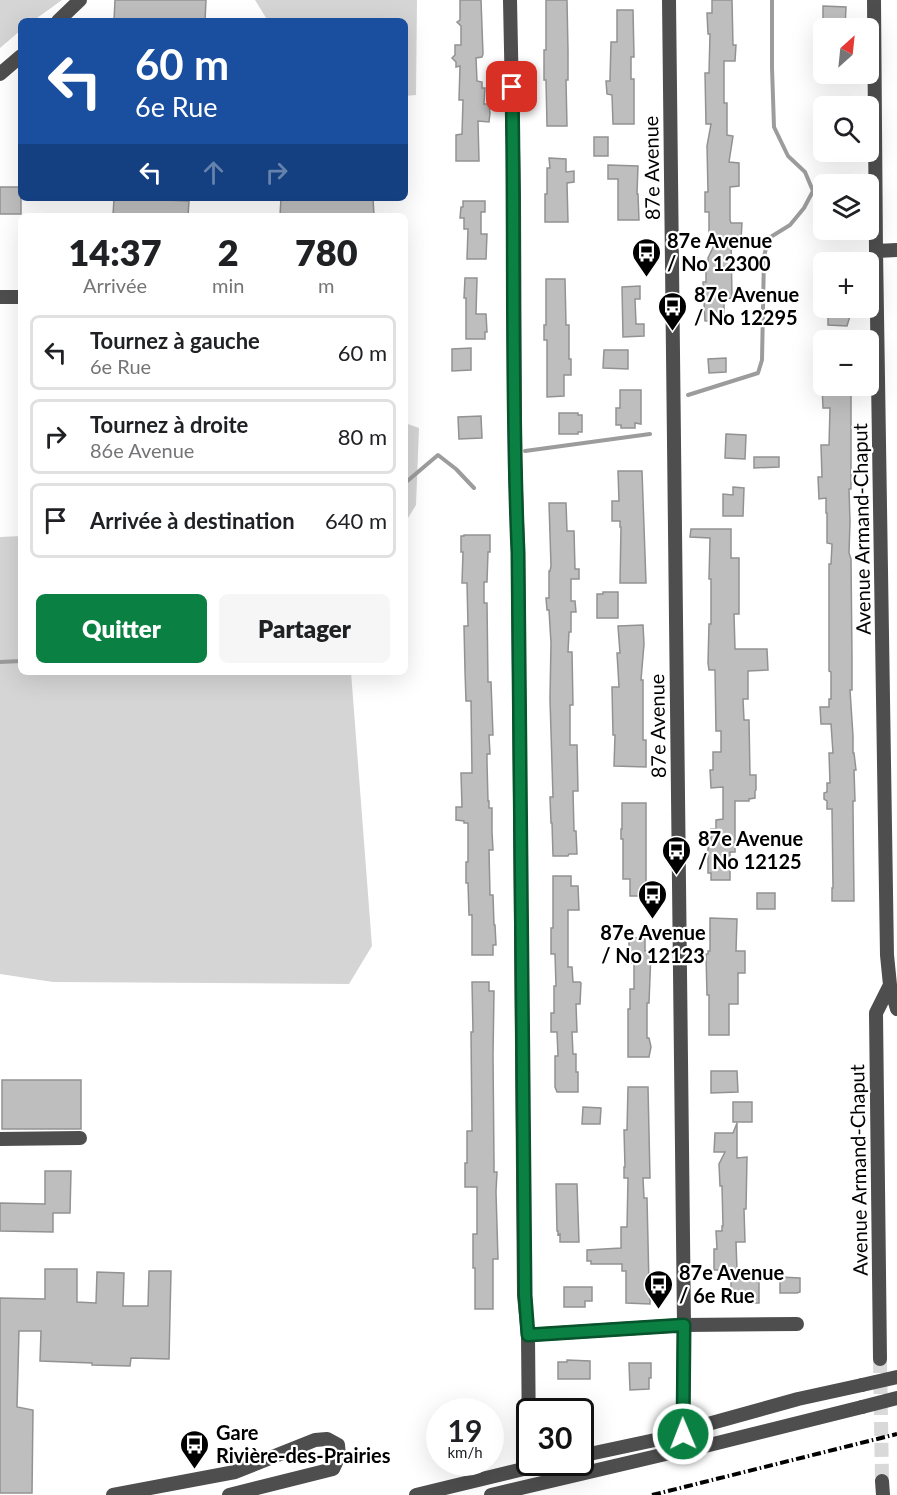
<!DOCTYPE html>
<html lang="fr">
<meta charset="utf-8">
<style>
body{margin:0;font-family:Lato,sans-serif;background:#f6f6f6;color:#202124;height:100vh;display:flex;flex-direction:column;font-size:22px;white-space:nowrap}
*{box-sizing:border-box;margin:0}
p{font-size:20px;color:#757577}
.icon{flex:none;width:33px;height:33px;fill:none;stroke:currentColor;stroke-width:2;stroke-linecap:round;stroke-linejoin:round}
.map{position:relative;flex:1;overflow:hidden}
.details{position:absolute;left:18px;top:213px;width:390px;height:462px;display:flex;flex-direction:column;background:#fff;border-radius:9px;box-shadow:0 6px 24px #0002}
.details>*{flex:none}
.top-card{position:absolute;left:18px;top:18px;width:390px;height:183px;border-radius:9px;box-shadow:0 6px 24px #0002;background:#1a4fa0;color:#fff;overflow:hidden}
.needle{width:39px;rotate:27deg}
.controls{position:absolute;left:813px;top:18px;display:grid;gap:12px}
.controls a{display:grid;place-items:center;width:66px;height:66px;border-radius:9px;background:#fff;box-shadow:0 6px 24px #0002;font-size:30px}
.speed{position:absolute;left:426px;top:1398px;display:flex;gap:12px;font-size:30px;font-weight:700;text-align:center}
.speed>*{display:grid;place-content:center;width:78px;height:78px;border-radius:50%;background:#fff;box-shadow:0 6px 24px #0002;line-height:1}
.speed small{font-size:15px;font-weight:400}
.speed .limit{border:3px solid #111;border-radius:9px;background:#fff;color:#111}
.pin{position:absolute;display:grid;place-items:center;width:51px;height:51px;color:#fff;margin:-26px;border-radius:12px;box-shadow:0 3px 9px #0006}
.me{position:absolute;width:66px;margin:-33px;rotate:359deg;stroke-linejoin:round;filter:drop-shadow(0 0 4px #0008)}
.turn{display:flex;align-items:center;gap:21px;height:126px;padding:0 18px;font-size:27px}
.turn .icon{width:78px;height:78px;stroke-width:2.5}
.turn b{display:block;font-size:42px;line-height:51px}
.lanes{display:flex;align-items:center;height:57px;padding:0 18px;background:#0003;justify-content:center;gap:30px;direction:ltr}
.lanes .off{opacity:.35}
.eta{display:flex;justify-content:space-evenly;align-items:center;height:102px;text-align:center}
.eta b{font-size:36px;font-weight:800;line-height:42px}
.cta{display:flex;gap:12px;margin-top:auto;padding:12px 18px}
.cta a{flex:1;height:69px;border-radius:9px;background:#0b8043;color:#fff;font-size:24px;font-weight:800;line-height:69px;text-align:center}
.cta a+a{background:#f6f6f6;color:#202124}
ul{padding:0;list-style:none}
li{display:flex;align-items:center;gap:18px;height:75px;margin:0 12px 9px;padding:0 6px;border:3px solid #e0e0e0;border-radius:9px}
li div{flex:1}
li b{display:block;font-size:22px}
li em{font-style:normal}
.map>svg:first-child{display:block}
</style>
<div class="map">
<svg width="897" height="1495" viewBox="0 0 897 1495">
<rect width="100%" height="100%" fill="#fff"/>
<path fill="#d5d5d5" d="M0 0H62L33 21H21V30L0 48Z
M255 0H417L416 95 405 96V21H268Z
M405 423 419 428 416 505 405 523Z
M21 536V672H351L372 946 349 984 53 982 0 974V537Z"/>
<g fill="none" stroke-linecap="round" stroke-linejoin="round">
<path stroke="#9c9c9c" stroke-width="4" d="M688 395 758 373 762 360 764 256 769 238 790 225 804 208 813 191 805 172 788 156 774 127 772 68V0
M525 451 650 434
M405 483 438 455 456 469 474 488
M0 662 21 661"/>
</g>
<path fill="#bebebe" stroke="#929292" stroke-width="1.5" d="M115 0H206L205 21H114Z
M460 0H481L483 54 482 57 476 58 477 81 482 82V88H485L484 104H489L490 113 489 122 478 121 479 161H456V135L462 134 463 100H459L460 66 456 67V62L452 58 455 55V45H461V26L457 22 460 20Z
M546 0H567L568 50V80H566L567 126H547L546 80H544V50H546Z
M712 0H732L733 45H736L735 61H724V103H727V135L733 136 729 162 739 163V186L730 187V220L731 223H742L741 239H731L732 298 724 299V320L705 321 703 282H706V267H708V258L717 239 710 238V233H709V212H705V192H708L707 146 711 124H706L705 73H709L710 34H708L707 13H712Z
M823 6 846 7 845 28H823Z
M617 10H633L634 57H631V79H634V124H613L612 95 607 94 606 81H610V79L611 42H617Z
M594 137H608V156H594Z
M549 158 566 159V172L574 171V182L567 183 568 222H545V194H547V168H550Z
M608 165 638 166 637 194H638L639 220H618V179H608Z
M0 187H21V214H0Z
M114 198 189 201 188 216H113Z
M281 198H373L374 216H280Z
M463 201H485V212H481V234H487L486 259H467L468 229H464V218H460L461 207H463Z
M465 278H477L476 314H486L487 332H485V339H466V298H464Z
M546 279H565L566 325H569V359H571V375H564V396L547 397V340H544V325H546Z
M640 286V299H635L636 324H644V336L623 337 622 287Z
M828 310H849L850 316 847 326 828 325Z
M471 348V370L452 371V349Z
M604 350H628V369L603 368Z
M726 358V372L709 373 708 359Z
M822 386H851V489H849L850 522 849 553 851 559 852 658V690H850L853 736V753H854L856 770H854L855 801H853V809L854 901H832V888H833L832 809H827V801L824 799V793L827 792V783H830L829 753H833L831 724H821L820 707H829V699H831V672L829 671V564H831L832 544 827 543V513H826V498L819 499 818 477H822L821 445H829L830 408H823Z
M620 390H641V424L635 423V428H621V425H616V408H620Z
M559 413H578V415H582V432H578V434H559Z
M481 416 482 438 459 439 458 417Z
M726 434 746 435 745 459 725 458Z
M754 457H779V467L754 468Z
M618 471H642L646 583H620L621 527H620V521H612V501H619Z
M733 487 744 488 743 516H723V494L733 495Z
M549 503H566L567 531H574L575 569H579V579H571V601H575L576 612H571V632H569L568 652H572L573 705H570V745H577L578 791H573L574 831H576L577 854H569L568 856H553L552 823H551L550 797H553L550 699 551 643 549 610H547L546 598H549V571H550L551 566Z
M691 529H731V558H739V614H734L735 649H767L768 670 748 671V699H743L744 720H749L750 775H756V790L755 791V798L749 799V801H735V852H730V880H711V873H708V842H711V829H716V820L723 819V787L711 788 710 770H713V752H721V731H716L715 670H709L708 663 709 624H711V579H709L710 538 690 537Z
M464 535H490V552H488L487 582H484V603H487L488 682H491L493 735H489L490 754H487V762L488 801H489V808H492V832L493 850H489L490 895H493L494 925H495L496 945H493V955H472V915H469L468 883H466V862H468V823H464V821L456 820V807H462L461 773H472L471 701H466L465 671 464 626H468L467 583H462L463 552H461V536H464Z
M603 592H618V618H597V594H603Z
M643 625 644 644 641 680H643V740H646V767L614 766 615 735H613L612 687H619L617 653H620L618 626Z
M622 803H646V896H630V879H623V839H621V829H622Z
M553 876H571V886H578L579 910H568V967H572L573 982H580L581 983 580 1004H576L577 1032H572L573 1054H576V1072H578V1092H557L555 1087V1056H558L557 1032H551V1013H554V986H556L555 954H551V928H553Z
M757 893H775V909H757Z
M710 918 737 919 736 951H745V973H738V1004H729V1035H709V995H707L706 954H708V951H710Z
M629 938H645V951H651L649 1003H647V1038H649L651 1047 649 1057H628V1009H630V989H634V963L626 964V951H629Z
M472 982H489V991H494L493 1055 494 1163V1172H497L496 1192 498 1259H493V1309H475V1268H473V1234H477V1187H465V1163H467V1131H472L471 1032H473Z
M711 1071H737L738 1092 711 1093Z
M2 1080H81V1129H2Z
M628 1087H648L650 1178H643L644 1198H647L649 1285 661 1291 650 1296V1304L626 1303V1271H622V1264H591V1261H587V1250L621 1248V1227H627L628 1178H624V1167H625L624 1130H627Z
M733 1102H752V1122H733Z
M583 1107 601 1108 600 1124H582Z
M737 1123V1158L747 1157 746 1209H744L745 1242H736L737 1270H714V1249H717L716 1231H722V1226H723L722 1186H720L719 1164 725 1152H714L715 1133H733Z
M45 1171H71L70 1213H53V1232L0 1231V1203L45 1204Z
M556 1184H577L579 1242H560V1234L558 1235V1231H557Z
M45 1269H77V1302L96 1303 97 1272 124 1273 123 1306H148L149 1271H171L169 1359 131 1358 130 1366 92 1365V1363L40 1361 41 1331H19L17 1407 33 1410 32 1493H0V1298L45 1299Z
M780 1277 800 1278V1292L797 1293H780Z
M731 1279H759V1303H731Z
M564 1287H592V1301H585V1307H564Z
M567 1360 590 1361V1379H558V1362H567Z
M629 1363H651V1378H649V1389L630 1390Z"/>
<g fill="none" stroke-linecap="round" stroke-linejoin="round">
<path stroke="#d9d9d9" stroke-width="14" stroke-dasharray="14 7" stroke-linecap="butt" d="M880 1359 882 1481"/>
<path stroke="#4e4e4e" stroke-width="14" d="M510 0 514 196 515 461 518 552 524 1295 528 1335 529 1447 527 1468
M669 0 684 1325 683 1415 685 1451
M874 0 876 251 887 955 890 985 897 1009
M58 21 80 0
M0 74 21 56
M876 251 897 250
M0 297H21
M0 1139 80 1138
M528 1335 684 1325 797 1324
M880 1359 876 1013 890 985
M580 1456 683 1434 708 1424 798 1399 862 1385
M882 1481 883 1495
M113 1495 235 1472 315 1440 327 1439 338 1445 339 1456 333 1469 229 1495
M416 1495 552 1462
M491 1495 670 1453 685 1451 862 1407"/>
<path stroke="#000" stroke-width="4" stroke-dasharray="9 3 1.5 3" stroke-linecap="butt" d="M652 1495 897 1434"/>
<path stroke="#4e4e4e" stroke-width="14" d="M862 1385 897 1377
M862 1407 897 1398"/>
</g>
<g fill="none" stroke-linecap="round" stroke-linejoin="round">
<defs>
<path id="route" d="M512 87C515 242 511 397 518 552L525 1295 528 1335 684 1325 683 1434"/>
</defs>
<use href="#route" stroke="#07532c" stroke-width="15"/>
<use href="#route" stroke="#0b8043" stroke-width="10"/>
</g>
<defs>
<symbol id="bus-pin" viewBox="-11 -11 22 30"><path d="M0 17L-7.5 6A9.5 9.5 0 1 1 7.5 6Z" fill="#000" stroke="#fff"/><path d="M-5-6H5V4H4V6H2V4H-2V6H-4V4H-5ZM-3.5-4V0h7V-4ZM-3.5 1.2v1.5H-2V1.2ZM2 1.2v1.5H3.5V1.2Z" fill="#fff"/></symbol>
</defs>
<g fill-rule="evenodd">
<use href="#bus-pin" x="630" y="236" width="33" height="45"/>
<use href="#bus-pin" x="656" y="290" width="33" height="45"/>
<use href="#bus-pin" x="660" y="834" width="33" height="45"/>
<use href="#bus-pin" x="636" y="878" width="33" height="45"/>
<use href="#bus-pin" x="642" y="1268" width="33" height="45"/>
<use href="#bus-pin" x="178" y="1428" width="33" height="45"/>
</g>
<g text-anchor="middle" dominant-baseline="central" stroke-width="4.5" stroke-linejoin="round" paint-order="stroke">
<g font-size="20" fill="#000" stroke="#fff">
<text transform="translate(651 168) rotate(-91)">87e Avenue</text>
<text transform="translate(861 529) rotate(-91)">Avenue Armand-Chaput</text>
<text transform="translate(657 726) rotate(-91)">87e Avenue</text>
<text transform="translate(858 1170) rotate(-91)">Avenue Armand-Chaput</text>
</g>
<g font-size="20" font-weight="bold" fill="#000" stroke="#fff" text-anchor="start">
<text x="667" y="240">87e Avenue<tspan x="667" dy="23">/ No 12300</tspan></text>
<text x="694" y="294">87e Avenue<tspan x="694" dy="23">/ No 12295</tspan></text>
<text x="698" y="838">87e Avenue<tspan x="698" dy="23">/ No 12125</tspan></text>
<text x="653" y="932" text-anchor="middle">87e Avenue<tspan x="653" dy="23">/ No 12123</tspan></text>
<text x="679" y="1272">87e Avenue<tspan x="679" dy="23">/ 6e Rue</tspan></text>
<text x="216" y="1432">Gare<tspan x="216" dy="23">Rivière-des-Prairies</tspan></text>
</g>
</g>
</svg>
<div class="controls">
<a><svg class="needle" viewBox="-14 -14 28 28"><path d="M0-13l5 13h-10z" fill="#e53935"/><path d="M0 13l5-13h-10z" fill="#757577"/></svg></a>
<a><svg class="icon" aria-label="search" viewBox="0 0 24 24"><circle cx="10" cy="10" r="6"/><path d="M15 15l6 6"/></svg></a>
<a><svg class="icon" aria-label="layers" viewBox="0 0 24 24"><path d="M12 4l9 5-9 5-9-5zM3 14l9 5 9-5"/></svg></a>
<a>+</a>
<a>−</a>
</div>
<div class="speed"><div>19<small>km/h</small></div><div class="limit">30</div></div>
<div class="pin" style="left:512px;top:87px;background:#d93025"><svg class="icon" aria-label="arrive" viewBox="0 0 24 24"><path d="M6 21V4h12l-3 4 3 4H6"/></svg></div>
<svg class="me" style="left:683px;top:1434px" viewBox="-20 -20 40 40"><circle r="17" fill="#0b8043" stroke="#fff" stroke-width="3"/><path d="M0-11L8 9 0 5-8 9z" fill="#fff"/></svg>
<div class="top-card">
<div class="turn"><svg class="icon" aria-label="left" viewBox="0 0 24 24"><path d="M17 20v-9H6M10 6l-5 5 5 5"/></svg><div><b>60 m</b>6e Rue</div></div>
<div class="lanes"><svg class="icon" aria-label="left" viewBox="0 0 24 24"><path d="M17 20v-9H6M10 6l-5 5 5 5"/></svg><svg class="icon off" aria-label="ahead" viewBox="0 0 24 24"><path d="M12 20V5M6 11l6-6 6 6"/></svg><svg class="icon off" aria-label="right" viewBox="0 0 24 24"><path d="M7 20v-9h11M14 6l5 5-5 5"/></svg></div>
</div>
<section class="details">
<div class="eta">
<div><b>14:37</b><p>Arrivée</p></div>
<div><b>2</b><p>min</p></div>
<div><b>780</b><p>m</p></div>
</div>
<ul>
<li><svg class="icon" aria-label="left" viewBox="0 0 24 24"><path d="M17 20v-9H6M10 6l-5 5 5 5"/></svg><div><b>Tournez à gauche</b><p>6e Rue</p></div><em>60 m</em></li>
<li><svg class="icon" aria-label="right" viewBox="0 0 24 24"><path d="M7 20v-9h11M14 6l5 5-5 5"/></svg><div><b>Tournez à droite</b><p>86e Avenue</p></div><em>80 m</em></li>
<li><svg class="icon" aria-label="arrive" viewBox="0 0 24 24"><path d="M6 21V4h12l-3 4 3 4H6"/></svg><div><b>Arrivée à destination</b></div><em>640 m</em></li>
</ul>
<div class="cta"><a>Quitter</a><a>Partager</a></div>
</section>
</div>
